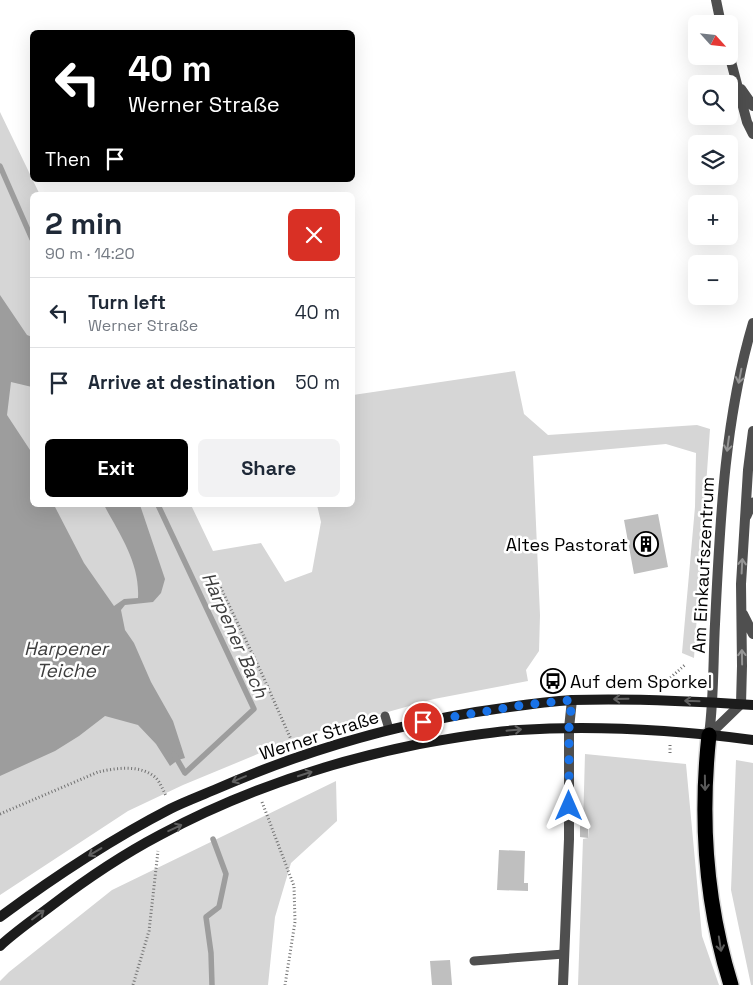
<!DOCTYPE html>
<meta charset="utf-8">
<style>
body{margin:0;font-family:"Space Grotesk",sans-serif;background:#f2f2f3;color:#1f2937;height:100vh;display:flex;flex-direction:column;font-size:19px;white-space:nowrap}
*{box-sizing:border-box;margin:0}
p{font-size:16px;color:#747a83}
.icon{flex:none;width:28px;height:28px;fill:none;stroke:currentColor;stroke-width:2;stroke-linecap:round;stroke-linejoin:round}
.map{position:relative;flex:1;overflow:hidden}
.sheet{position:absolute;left:30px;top:192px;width:325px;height:315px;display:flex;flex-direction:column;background:#fff;border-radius:8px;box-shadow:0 5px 20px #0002}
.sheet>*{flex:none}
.banner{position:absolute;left:30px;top:30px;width:325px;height:152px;border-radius:8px;box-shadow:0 5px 20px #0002;background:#000;color:#fff;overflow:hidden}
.needle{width:32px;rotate:117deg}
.buttons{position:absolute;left:688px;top:15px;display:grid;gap:10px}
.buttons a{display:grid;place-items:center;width:50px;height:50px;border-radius:8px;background:#fff;box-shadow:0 5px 20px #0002;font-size:25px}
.pin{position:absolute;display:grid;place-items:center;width:42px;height:42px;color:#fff;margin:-21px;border:2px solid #fff;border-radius:50%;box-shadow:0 1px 5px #0007}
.me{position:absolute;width:55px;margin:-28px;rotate:0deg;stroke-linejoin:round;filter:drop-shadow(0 0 4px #0008)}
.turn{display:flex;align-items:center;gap:18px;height:105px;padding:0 15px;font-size:22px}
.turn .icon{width:65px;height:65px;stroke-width:2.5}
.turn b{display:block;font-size:35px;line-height:42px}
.then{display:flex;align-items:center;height:48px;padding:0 15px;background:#0003;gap:10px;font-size:19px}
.round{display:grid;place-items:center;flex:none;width:52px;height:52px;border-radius:8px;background:#f2f2f3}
.overview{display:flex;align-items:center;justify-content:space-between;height:85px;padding:0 15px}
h1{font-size:30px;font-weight:700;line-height:38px}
.button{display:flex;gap:10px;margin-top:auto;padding:10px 15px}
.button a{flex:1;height:58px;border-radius:8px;background:#000;color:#fff;font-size:20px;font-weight:700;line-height:58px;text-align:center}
.button a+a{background:#f2f2f3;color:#1f2937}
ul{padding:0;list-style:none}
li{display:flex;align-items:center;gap:15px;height:70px;padding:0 15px;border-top:1px solid #e0e1e3}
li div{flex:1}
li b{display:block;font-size:19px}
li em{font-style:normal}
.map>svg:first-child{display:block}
</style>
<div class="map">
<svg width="753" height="985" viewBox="0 0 753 985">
<rect width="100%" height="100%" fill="#fff"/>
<path fill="#d6d6d6" d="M0 112 40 195H32V505H191L213 551 261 543 285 582 312 572 321 522 317 505H352L353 395 515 371 524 414 548 435 697 425 710 429 694 658 682 653 695 507 696 453 666 444 533 456 540 615 539 651 526 670 528 681 434 699 299 737 183 785 128 811 0 895Z
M585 754 686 764 702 936 719 985H578L583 839 588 838 589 827 583 826Z
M736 760 753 763V985H751L731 890Z
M336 781 337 821 291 863 275 917 268 985H0V981L9 972 112 890Z"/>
<path fill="#9d9d9d" d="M0 295 27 335 32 337V387L11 382 7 415 32 453V505H54L84 563 114 606 124 599 138 598C140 563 120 535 104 505H140L165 579 161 593 153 602 125 605 121 610 125 630 134 643 151 682 173 721 185 758 178 760 170 766 156 744 138 725 105 716 79 736 55 751 0 776Z"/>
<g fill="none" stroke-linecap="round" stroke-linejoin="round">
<path stroke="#9d9d9d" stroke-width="5.5" d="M0 166 32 239
M158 505 254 709 185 773 174 754
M212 985 211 953 206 917 219 907 226 874 213 839"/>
</g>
<path fill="#bfbfbf" d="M658 514 668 567 634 574 624 520Z
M580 826 588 827V838L580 837Z
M499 850 525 851 524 883H528V891L497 890Z
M450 960 452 985H432L430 961Z"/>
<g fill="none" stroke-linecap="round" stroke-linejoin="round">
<defs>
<path id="highway" d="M709 735C700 818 706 905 731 985"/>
</defs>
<use href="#highway" stroke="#dbdbdb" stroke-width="18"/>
<path stroke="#717171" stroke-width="3" stroke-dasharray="1 2.5" stroke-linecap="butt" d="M216 578 262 674 293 744
M670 688V678L686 664
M670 753V744
M262 802 294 886 295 922 285 985
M0 814 98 772C116 768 141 764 156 778 160 782 163 790 166 796
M133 985 149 931 158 851"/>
<path stroke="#4f4f4f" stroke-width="9" d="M747 516 753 502
M385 716 389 729
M474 961 564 954"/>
<path stroke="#4f4f4f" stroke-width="10" d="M716 0 721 24
M729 54 747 122 753 134
M741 89 753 106
M743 614 753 634
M709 735C714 698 713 661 715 624 720 523 724 420 753 323
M709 735 741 704 742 666 741 584 748 470 753 431
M563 985 569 839V728L572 700"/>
<path stroke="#1c1c1c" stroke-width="10" d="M0 917C54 877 110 840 170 809 184 802 200 796 214 790 298 753 386 727 476 712 508 707 540 702 572 700 633 698 693 701 753 705
M0 946C16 931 34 919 51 906 85 880 122 855 160 835 240 792 329 762 419 744 452 738 485 732 519 730 597 725 676 730 753 740"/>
<use href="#highway" stroke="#000" stroke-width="15"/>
</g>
<defs><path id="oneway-shaft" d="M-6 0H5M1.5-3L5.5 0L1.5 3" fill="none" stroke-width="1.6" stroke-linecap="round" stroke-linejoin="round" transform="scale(1.25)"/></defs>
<g stroke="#959595">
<use href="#oneway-shaft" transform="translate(740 376) rotate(101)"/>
<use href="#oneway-shaft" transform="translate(728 444) rotate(98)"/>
<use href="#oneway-shaft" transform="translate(742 566) rotate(-87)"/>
<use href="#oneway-shaft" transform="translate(742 657) rotate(-91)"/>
</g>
<g stroke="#606060">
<use href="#oneway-shaft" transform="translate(621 699) rotate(179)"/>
<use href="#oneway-shaft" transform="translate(692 701) rotate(-178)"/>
<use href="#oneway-shaft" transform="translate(514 730) rotate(-5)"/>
<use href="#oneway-shaft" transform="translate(305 774) rotate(-18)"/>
<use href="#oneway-shaft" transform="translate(239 779) rotate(157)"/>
<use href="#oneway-shaft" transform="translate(175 828) rotate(-25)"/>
<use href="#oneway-shaft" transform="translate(95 852) rotate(149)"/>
<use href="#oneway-shaft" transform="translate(38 915) rotate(-37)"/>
</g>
<g stroke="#595959">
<use href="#oneway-shaft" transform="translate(705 783) rotate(89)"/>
<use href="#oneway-shaft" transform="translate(720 944) rotate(81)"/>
</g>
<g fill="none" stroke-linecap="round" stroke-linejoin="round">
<path stroke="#1a73e8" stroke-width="9" stroke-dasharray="0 16.2" d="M423 722 523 705 572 700 569 728V806"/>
</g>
<defs>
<symbol id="building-ring" viewBox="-11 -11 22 22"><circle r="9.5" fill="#fff" stroke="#000" stroke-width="1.5"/><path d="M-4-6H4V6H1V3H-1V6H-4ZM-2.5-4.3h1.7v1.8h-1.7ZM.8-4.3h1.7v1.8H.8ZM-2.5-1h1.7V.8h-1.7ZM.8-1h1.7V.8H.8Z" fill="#000"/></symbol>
<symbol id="bus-ring" viewBox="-11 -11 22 22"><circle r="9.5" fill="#fff" stroke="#000" stroke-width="1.5"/><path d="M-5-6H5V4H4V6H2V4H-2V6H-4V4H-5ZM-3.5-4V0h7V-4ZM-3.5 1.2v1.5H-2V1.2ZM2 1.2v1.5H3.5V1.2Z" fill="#000"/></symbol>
</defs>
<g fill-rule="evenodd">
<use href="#building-ring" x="632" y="530" width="28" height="28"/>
<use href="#bus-ring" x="539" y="667" width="28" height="28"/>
</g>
<g text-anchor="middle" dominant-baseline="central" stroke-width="5" stroke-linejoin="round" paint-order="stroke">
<g font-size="18" fill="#000" stroke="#fff" text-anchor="end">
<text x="628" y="544">Altes Pastorat</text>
<text x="570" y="681" text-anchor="start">Auf dem Sporkel</text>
</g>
<g font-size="18" fill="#000" stroke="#fff">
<text transform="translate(703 565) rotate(-87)">Am Einkaufszentrum</text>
<text transform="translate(319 735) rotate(-18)">Werner Straße</text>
</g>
<g font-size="19" font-style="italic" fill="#3e3e3e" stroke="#fff">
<text transform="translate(235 635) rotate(66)">Harpener Bach</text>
<text x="66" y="648">Harpener<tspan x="66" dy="22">Teiche</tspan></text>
</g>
</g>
</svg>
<div class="buttons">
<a><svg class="needle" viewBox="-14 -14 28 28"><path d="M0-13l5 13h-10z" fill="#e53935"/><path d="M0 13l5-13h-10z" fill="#747a83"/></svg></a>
<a><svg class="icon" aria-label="search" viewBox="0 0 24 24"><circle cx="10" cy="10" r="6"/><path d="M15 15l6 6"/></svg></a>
<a><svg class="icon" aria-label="layers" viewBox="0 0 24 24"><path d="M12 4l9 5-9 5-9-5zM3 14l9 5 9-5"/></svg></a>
<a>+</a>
<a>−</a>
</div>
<div class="pin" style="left:423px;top:722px;background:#d93025"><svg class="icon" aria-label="arrive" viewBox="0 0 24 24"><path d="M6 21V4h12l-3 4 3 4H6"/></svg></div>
<svg class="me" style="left:569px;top:806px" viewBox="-20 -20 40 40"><path d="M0-17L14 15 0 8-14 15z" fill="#1a73e8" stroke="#fff" stroke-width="4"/></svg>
<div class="banner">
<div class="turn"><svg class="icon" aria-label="left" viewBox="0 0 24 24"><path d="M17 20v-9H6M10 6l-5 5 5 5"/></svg><div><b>40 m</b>Werner Straße</div></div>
<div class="then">Then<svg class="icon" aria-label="arrive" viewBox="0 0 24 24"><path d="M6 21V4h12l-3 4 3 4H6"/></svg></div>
</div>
<section class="sheet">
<div class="overview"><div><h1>2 min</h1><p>90 m · 14:20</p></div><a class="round" style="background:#d93025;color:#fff"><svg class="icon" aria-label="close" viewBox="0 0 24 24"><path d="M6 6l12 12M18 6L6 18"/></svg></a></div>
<ul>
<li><svg class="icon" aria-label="left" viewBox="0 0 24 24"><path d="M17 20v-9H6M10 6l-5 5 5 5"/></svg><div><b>Turn left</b><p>Werner Straße</p></div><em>40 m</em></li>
<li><svg class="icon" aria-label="arrive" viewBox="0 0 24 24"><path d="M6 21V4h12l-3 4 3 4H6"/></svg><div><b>Arrive at destination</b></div><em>50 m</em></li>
</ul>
<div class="button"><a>Exit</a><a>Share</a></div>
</section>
</div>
